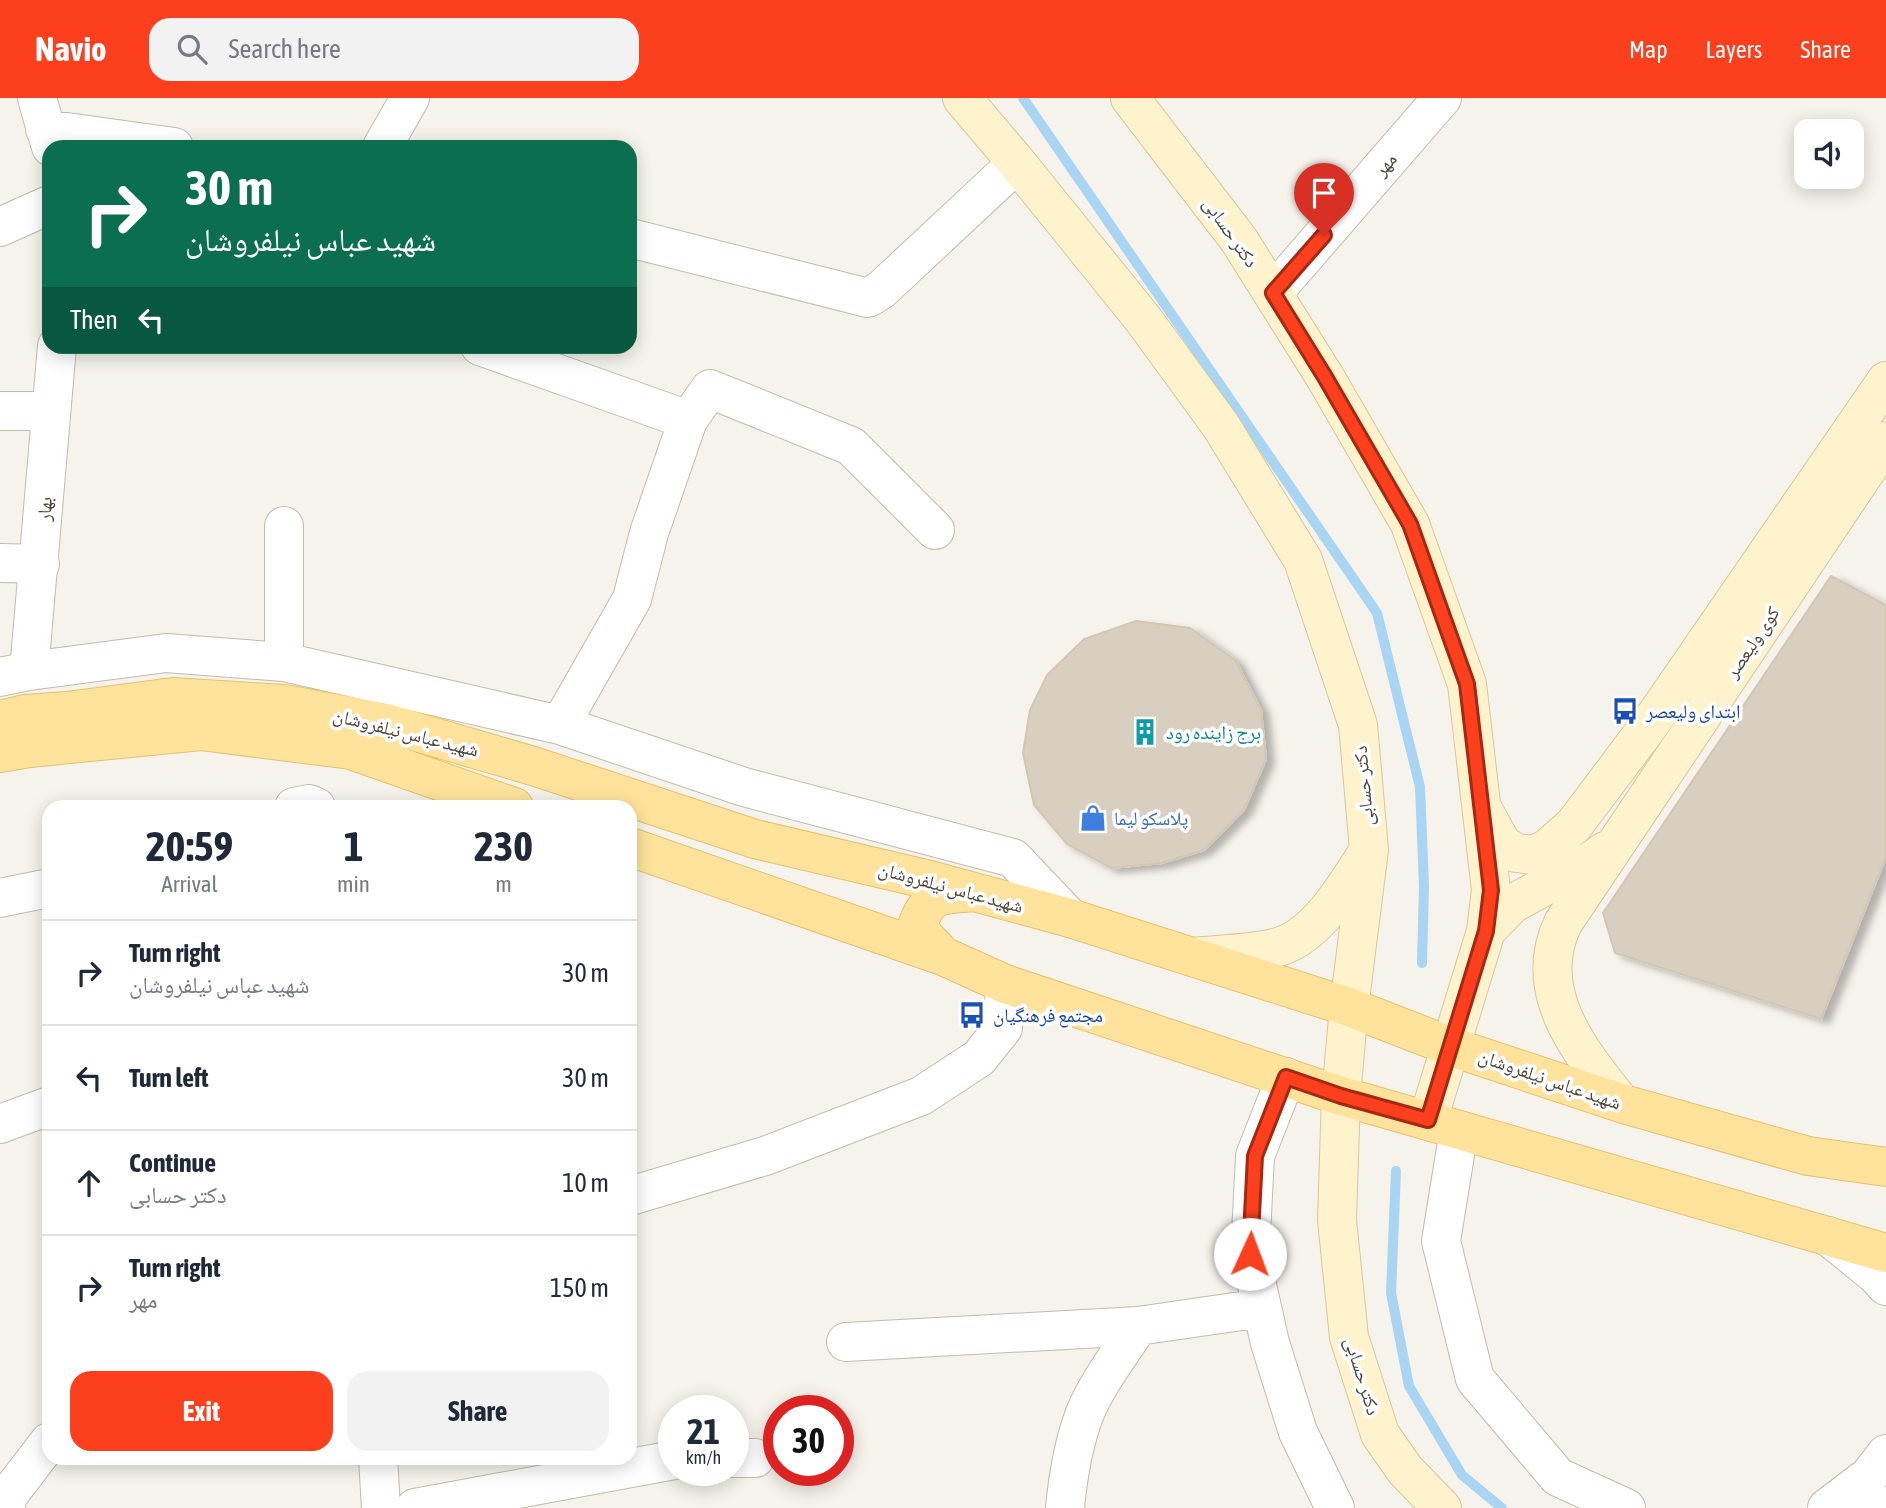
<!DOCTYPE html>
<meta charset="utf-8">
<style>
body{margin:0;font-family:"Asap Condensed","Noto Naskh Arabic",sans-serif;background:#f2f2f3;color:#1f2937;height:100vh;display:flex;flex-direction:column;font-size:26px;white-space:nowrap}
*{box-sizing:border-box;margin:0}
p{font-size:23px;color:#747a83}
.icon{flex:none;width:38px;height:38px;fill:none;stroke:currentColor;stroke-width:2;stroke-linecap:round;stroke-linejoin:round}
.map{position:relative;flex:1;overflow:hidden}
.details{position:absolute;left:42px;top:702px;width:595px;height:665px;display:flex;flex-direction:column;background:#fff;border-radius:21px;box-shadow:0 4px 18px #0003}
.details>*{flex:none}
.guide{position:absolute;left:42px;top:42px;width:595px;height:214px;border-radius:21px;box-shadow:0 4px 18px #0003;background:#0b6e4f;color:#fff;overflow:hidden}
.controls{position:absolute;left:1794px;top:21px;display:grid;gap:14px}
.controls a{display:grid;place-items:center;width:70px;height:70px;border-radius:14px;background:#fff;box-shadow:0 4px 18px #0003;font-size:35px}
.speed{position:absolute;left:658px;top:1297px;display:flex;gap:14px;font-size:35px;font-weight:700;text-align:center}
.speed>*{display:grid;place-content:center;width:91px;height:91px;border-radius:50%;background:#fff;box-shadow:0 4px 18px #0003;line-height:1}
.speed small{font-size:18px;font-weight:400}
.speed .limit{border:10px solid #d22;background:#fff;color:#111}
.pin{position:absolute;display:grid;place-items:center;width:60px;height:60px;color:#fff;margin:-72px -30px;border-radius:50% 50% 50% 0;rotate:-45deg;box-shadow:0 0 7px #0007}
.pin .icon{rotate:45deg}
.me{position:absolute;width:77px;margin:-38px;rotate:2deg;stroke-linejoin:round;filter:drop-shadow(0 0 5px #0008)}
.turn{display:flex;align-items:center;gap:24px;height:147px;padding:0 28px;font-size:32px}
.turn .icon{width:91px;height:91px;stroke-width:2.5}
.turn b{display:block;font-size:49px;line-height:60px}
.then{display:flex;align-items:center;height:66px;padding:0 28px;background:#0003;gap:14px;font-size:26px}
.eta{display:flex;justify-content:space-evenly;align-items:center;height:119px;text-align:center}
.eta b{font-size:42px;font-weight:700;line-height:49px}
.action{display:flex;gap:14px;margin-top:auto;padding:14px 28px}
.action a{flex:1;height:80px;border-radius:21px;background:#fc3f1d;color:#fff;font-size:28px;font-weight:700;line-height:80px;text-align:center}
.action a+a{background:#f2f2f3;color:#1f2937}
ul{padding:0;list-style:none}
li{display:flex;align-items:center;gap:21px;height:105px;padding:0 28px;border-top:2px solid #e0e1e3}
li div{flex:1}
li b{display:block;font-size:26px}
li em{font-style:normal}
header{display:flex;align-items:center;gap:42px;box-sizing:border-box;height:98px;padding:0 35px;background:#fc3f1d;color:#fff}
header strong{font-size:33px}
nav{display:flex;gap:38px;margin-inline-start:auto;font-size:24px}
.search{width:490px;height:63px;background:#f2f2f3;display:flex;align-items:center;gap:18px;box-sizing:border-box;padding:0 24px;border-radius:21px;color:#747a83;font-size:26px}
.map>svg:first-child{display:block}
</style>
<header>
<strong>Navio</strong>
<div class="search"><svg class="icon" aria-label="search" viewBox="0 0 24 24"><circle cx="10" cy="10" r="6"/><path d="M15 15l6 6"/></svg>Search here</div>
<nav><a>Map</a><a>Layers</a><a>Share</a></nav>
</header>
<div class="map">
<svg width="1886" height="1410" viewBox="0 0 1886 1410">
<defs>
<filter id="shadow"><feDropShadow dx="8" dy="4.5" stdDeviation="3.5" flood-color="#0004"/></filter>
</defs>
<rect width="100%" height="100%" fill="#f6f3ec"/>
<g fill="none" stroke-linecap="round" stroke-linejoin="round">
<path stroke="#a9d4f2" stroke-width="10" d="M1023 0 1377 515 1420 689 1424 788 1422 865
M1396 1073 1391 1195 1409 1288 1462 1377 1502 1410"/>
</g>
<path fill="#d8cfc1" stroke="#d3c7b4" stroke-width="2" filter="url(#shadow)" d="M1831 478 1886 507V759L1821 921 1615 855 1603 815Z
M1136 523 1190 530 1235 562 1261 612 1266 661 1244 712 1204 752 1162 765 1111 770 1067 746 1034 707 1023 655 1030 612 1047 577 1084 541Z"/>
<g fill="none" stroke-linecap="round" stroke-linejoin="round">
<defs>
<path id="street" d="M37 0 51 49
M45 31 174 49
M382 49 410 0
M0 129 49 107
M630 140 868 200 881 192 1017 65
M1273 195 1442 0
M480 248 688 322
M0 313H51
M0 465 40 466
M284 564V428
M29 573 57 248
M0 579 29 573 166 555 284 564 560 627 744 689 1013 760 1070 820
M560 627 632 501 649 435 688 322 710 291 851 348 935 432
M294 709 309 706 316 709
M0 800 49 790
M1286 979 1255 1058 1250 1156 1270 1245 1298 1334 1335 1410
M0 1026 49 1008
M1459 1032 1441 1143 1475 1281 1558 1379 1626 1410
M630 1098 765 1058 921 998 979 960 1003 930 1005 886
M1828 1138 1876 1177 1886 1188
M846 1244 1138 1228
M378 1360 381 1410
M733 1360H755
M6 1410 7 1399 49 1344
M415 1410 674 1362
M1065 1410C1068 1378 1073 1346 1085 1315 1098 1284 1120 1256 1138 1228L1262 1210
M1827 1410 1869 1378 1886 1356
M1873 1410 1886 1408"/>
<path id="secondary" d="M962 0 1017 65 1143 221 1221 328 1303 462 1358 627 1369 752 1349 909 1341 998 1337 1122 1349 1239 1380 1336 1405 1372 1442 1410
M1130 0 1239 142 1325 279 1410 426 1467 586 1491 792 1486 833 1428 1022
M1485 715 1502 746 1516 755 1533 757 1548 750 1574 727 1647 630 1886 283
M1486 833 1512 806 1591 763 1605 753
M1193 859C1220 856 1248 856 1274 850 1314 842 1344 791 1364 760
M1621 1005C1580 953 1530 894 1563 825L1886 343"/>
<path id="primary" d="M0 622 25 616 67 613 173 599 284 606 386 625 533 668 755 741 930 782 1070 820 1349 909 1452 949 1627 1007 1808 1058 1886 1069
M0 655 29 650 201 633 351 652 514 709
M630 749 943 858 1005 886 1341 998 1886 1155
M943 858 924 838 918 825C931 793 942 797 974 794"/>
</defs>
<use href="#street" stroke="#c2bbae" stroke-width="40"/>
<use href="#secondary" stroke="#d6c79b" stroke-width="40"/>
<use href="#primary" stroke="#e6c16a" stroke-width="40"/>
<use href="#street" stroke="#fff" stroke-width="38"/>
<use href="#secondary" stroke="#fff3cd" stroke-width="38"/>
<use href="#primary" stroke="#ffe39c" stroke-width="38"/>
</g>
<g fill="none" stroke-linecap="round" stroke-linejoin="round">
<defs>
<path id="route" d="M1250 1156 1255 1058 1286 979 1341 998 1428 1022 1486 833 1491 792 1467 586 1410 426 1325 279 1273 195 1324 137"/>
</defs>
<use href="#route" stroke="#a42913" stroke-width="18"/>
<use href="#route" stroke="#fc3f1d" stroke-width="12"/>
</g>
<defs>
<symbol id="bus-bare" viewBox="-9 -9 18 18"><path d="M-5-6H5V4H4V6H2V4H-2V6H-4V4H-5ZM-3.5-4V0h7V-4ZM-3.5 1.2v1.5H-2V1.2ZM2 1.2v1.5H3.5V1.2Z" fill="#1a4fb4" stroke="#fff" stroke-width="2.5" paint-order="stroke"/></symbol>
<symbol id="building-bare" viewBox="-9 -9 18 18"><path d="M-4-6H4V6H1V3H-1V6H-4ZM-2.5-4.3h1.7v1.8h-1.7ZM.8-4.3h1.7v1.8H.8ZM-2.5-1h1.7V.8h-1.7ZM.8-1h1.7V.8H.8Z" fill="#0f9aa8" stroke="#fff" stroke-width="2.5" paint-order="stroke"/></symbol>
<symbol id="shop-bare" viewBox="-9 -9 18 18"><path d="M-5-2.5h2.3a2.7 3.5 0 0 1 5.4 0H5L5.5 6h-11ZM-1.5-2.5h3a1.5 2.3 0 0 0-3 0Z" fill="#3f7fe0" stroke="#fff" stroke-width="2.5" paint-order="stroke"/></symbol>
</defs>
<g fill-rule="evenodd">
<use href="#bus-bare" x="1606" y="594" width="38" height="38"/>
<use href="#building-bare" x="1126" y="615" width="38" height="38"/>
<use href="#shop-bare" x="1074" y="701" width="38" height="38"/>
<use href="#bus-bare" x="953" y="898" width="38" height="38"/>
</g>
<g text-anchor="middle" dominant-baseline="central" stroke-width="7" stroke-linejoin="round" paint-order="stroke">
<g font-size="19" fill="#4b4439" stroke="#fff">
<text transform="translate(1385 66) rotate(-49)">مهر</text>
<text transform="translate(1231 134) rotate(55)">دکتر حسابی</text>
<text transform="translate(44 411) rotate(-86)">بهار</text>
<text transform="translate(1752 544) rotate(-56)">کوی ولیعصر</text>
<text transform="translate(406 634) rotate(14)">شهید عباس نیلفروشان</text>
<text transform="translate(1363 688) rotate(-95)">دکتر حسابی</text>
<text transform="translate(951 789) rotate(15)">شهید عباس نیلفروشان</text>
<text transform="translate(1550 981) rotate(19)">شهید عباس نیلفروشان</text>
<text transform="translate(1363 1278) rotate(73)">دکتر حسابی</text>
</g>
<g font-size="19" fill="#164399" stroke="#fff" text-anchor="start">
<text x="1646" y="613">ابتدای ولیعصر</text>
<text x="993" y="917">مجتمع فرهنگیان</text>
</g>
<g font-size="19" fill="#0d838f" stroke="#fff" text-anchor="start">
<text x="1166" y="634">برج زاینده رود</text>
</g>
<g font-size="19" fill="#366cbe" stroke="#fff" text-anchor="start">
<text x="1114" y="720">پلاسکو لیما</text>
</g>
</g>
</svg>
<div class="controls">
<a><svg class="icon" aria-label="sound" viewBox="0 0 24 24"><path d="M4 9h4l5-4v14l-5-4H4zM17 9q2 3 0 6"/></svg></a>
</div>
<div class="speed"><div>21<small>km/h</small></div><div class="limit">30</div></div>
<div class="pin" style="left:1324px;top:137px;background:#d93025"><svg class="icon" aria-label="arrive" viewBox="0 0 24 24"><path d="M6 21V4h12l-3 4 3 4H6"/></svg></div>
<svg class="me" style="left:1250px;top:1156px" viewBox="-20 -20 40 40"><circle r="19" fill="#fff"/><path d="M0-13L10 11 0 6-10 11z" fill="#fc3f1d"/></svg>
<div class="guide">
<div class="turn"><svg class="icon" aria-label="right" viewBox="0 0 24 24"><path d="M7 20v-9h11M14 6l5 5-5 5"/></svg><div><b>30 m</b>شهید عباس نیلفروشان</div></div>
<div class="then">Then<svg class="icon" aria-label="left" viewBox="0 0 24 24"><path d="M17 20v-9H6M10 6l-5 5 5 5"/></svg></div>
</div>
<section class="details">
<div class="eta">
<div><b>20:59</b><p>Arrival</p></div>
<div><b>1</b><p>min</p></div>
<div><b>230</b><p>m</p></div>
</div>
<ul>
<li><svg class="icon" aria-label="right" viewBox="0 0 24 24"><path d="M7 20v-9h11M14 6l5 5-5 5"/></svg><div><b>Turn right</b><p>شهید عباس نیلفروشان</p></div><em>30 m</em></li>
<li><svg class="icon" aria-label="left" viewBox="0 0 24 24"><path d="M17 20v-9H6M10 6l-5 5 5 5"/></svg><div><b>Turn left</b></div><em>30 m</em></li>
<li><svg class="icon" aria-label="ahead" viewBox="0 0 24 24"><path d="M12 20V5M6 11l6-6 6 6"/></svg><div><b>Continue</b><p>دکتر حسابی</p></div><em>10 m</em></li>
<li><svg class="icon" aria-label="right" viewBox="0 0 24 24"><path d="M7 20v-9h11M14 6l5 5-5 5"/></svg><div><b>Turn right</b><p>مهر</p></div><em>150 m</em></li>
</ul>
<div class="action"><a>Exit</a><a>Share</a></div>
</section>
</div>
